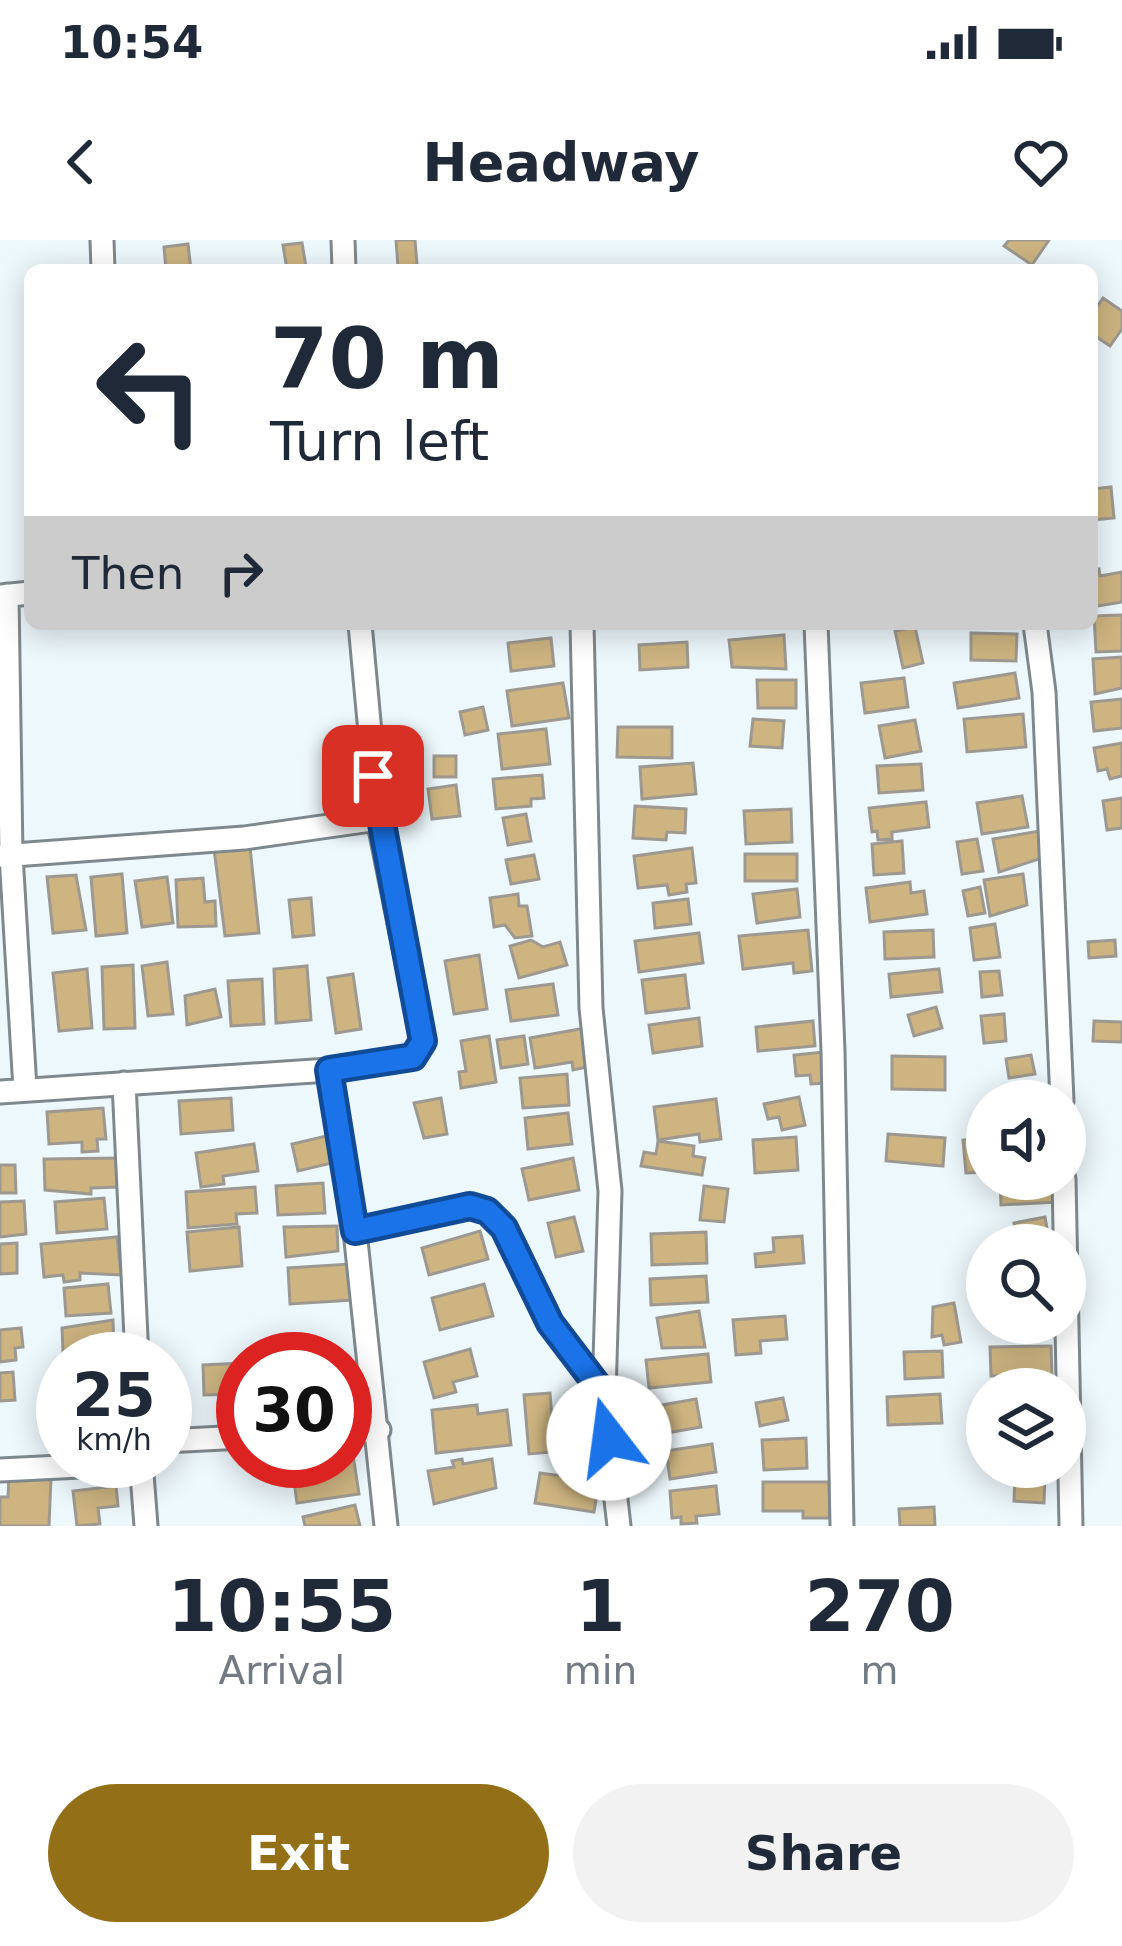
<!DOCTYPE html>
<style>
body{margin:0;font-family:"DejaVu Sans",sans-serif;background:#f2f2f3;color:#1f2937;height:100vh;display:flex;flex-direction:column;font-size:45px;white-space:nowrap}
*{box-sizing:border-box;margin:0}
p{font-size:39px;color:#747a83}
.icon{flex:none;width:66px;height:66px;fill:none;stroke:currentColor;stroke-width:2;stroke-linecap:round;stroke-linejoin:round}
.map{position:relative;height:1286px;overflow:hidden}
.sheet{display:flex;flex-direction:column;background:#fff;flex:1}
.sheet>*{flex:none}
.top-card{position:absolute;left:24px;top:24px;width:1074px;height:366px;border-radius:18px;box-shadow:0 6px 30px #0003;background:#fff;color:#1f2937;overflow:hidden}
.controls{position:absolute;left:966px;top:840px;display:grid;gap:24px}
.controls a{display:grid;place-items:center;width:120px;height:120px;border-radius:50%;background:#fff;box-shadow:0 6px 30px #0003;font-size:60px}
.speed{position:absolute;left:36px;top:1092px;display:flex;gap:24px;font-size:60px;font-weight:700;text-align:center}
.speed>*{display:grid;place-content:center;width:156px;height:156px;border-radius:50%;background:#fff;box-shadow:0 6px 30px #0003;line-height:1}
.speed small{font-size:30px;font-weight:400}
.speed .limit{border:18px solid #d22;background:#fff;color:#111}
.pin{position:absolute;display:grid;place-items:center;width:102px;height:102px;color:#fff;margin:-51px;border-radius:24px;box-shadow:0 6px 18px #0006}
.me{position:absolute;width:132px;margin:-66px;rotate:345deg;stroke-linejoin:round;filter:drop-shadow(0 0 9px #0008)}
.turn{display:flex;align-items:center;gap:42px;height:252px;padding:0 48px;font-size:54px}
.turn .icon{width:156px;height:156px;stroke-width:2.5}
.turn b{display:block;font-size:84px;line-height:102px}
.then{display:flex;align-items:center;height:114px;padding:0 48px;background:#0003;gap:24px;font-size:45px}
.eta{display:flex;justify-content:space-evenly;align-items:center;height:204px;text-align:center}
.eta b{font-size:72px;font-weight:700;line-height:84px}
.action{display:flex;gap:24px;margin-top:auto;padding:24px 48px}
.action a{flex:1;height:138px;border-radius:72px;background:#937017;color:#fff;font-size:48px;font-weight:700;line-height:138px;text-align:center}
.action a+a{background:#f2f2f3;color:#1f2937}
.status{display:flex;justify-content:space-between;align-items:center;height:84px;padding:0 60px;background:#fff;direction:ltr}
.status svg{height:33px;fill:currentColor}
header{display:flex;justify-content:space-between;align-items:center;height:156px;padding:0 48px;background:#fff;font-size:54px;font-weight:700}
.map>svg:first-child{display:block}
</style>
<div class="status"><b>10:54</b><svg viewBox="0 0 49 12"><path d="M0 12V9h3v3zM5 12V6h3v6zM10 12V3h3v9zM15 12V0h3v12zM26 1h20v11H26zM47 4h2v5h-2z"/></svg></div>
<header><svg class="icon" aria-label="back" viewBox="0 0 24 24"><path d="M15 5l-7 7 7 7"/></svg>Headway<svg class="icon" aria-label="heart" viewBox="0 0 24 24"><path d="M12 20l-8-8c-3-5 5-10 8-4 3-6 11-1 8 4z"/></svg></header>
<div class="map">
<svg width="1122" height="1286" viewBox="0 0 1122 1286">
<rect width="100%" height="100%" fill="#edf8fc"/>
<path fill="#cdb481" stroke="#9d9990" stroke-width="3" d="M396 0H415L417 25 398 27Z
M1009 0H1049L1032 25 1004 6Z
M302 3 306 27 287 30 283 5Z
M188 4 191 30H166L164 7Z
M1103 58 1122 71V89L1110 106 1092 94V74Z
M1111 247 1114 278 1092 280V249Z
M1099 329 1100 336 1122 332V362L1092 367V330Z
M1122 375V411L1096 412 1094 376Z
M915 387 923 423 903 428 895 391Z
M971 393 1017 394 1016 421 971 420Z
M784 395 786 429 732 427 729 400Z
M551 398 554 426 511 431 508 403Z
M687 402 688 427 640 430 639 405Z
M1122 417V448L1095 454 1093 419Z
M1015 433 1019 458 958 468 954 443Z
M904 438 908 467 865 473 861 443Z
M757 440H796V468H758Z
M563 443 569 478 512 486 507 451Z
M1122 459V488L1094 491 1091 462Z
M483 467 488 490 465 495 460 472Z
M1023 474 1026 507 967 512 964 479Z
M753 479 784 481 782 508 750 506Z
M915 480 921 511 885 518 879 486Z
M618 487H672V518L617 517Z
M546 489 550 524 502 529 498 494Z
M1122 503V536L1110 539 1107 529 1098 531 1094 508Z
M434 516H456V537H434Z
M693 523 696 554 642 559 640 527Z
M921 524 923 550 879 553 877 526Z
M542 535 544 558 531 559V566L496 569 493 539Z
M456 545 460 576 432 579 428 549Z
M1022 556 1028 587 982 594 977 563Z
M1122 558V588L1107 590 1103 561Z
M926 562 929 587 892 592V599L878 600 877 591 872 592 869 568Z
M635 566 686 569 685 593 667 592 666 600 633 598Z
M791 569 792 602 746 604 744 571Z
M526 574 531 601 508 605 503 578Z
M1040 591 1045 617 999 632 993 599Z
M977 599 983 631 962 634 957 602Z
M902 601 904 633 874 635 872 604Z
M250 607 259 693 225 696 214 609Z
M692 608 696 643 686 644 687 652 669 655 667 645 638 648 634 616Z
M745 614H797V641H745Z
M534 615 539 639 511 644 506 620Z
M122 634 127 693 96 696 91 637Z
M1023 634 1027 665 990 676 984 640Z
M76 635 86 690 53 693 47 637Z
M167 637 173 683 142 687 135 641Z
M203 638 205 662 215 661 216 686 178 687 176 640Z
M910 642 911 653 924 651 927 674 870 682 866 648Z
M980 647 985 673 968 676 963 651Z
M797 649 800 677 757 683 753 654Z
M518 654 519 666H527L532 696 515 698 505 685 494 687 490 658Z
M311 658 314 695 293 697 289 660Z
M688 659 691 684 655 688 653 663Z
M995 684 1000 717 974 720 970 688Z
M808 690 812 731 794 733 793 723 743 729 739 696Z
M933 690 934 717 885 719 884 692Z
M699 693 703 723 639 732 635 701Z
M531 700 543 707 560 702 567 725 519 738 510 706Z
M1115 700 1116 716 1089 718 1088 702Z
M479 715 487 769 454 774 445 721Z
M167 722 173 774 148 776 142 726Z
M133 725 135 788 104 789 102 727Z
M307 726 311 780 276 783 274 729Z
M87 729 92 788 59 791 53 733Z
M939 729 942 752 891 757 889 734Z
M999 731 1002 755 982 757 980 732Z
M353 734 361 789 336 793 328 738Z
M685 735 689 768 646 773 642 740Z
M262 739 264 784 231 786 228 741Z
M553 744 558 775 511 781 506 750Z
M215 749 221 777 187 785 185 756Z
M936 767 942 788 914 796 908 775Z
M1004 774 1006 801 984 803 981 776Z
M699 778 702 806 653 813 649 785Z
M813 781 815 806 758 811 756 787Z
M1094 781 1122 782V802L1093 801Z
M585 788 591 826 573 830 572 822 535 828 530 798Z
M489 796 496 842 461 848 459 832 466 831 461 801Z
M524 796 528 824 501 828 497 800Z
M825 812 827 843 811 844 810 835 796 836 794 815Z
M1031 815 1035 834 1009 838 1006 819Z
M892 816 945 817V850L892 849Z
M567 834 569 865 523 868 520 838Z
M799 857 805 885 782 890 779 877 768 879 764 864Z
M231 858 233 890 181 894 179 861Z
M441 858 447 894 424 898 414 863Z
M716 859 721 899 700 902 699 894 658 900 654 867Z
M103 868 106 899H97L98 911 82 912V902L49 904 47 872Z
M568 873 572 904 528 909 525 878Z
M888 894 945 898 943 926 886 921Z
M326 896 332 923 298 931 292 904Z
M796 897 798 930 755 933 753 900Z
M987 898V932L966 933 963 900Z
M658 901 694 906 693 916 705 918 702 935 641 926 644 912 656 914Z
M254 904 258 931 223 936 224 944 201 947 196 913Z
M119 918 120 947 91 948V954L45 950 44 919Z
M573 918 579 950 529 960 522 929Z
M0 925H15L16 953H0Z
M1000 939H1056L1057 962 1001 965Z
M323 943 325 973 278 975 276 946Z
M704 946 728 949 724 982 700 980Z
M255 947 257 973 236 974 237 984 188 988 186 952Z
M104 958 107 989 57 993 55 962Z
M24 961 26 994 0 997V962Z
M574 977 583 1011 556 1017 548 983Z
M1045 977 1050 1005H1018L1014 983Z
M337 986 338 1011 286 1017 284 987Z
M239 987 242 1026 190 1031 187 992Z
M480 991 488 1019 429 1035 422 1008Z
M706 992 707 1023 652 1025 651 994Z
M802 996 804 1023 756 1027 755 1014 774 1012 773 998Z
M117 997 121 1035 80 1033V1040L64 1042 63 1035 44 1037 41 1004Z
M17 1003V1033L0 1034V1004Z
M350 1024 353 1060 290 1064 288 1028Z
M706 1036 708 1062 651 1065 650 1039Z
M108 1044 111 1073 66 1076 64 1048Z
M484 1044 493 1076 440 1090 432 1058Z
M954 1063 961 1102 944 1105 942 1095 932 1097 933 1067Z
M699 1071 705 1107 662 1108 657 1078Z
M785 1076 787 1099 760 1101 761 1113 736 1115 733 1080Z
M113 1080 114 1112H63L62 1088Z
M21 1088 23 1107 15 1108 16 1120 0 1122V1090Z
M1051 1106 1052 1135 991 1136 990 1107Z
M470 1109 477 1136 453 1142 456 1152 434 1158 424 1122Z
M942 1111 943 1137 905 1139 904 1112Z
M708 1114 711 1142 649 1148 646 1120Z
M243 1123V1154L204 1155 203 1125Z
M13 1132 15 1160 0 1161V1133Z
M550 1153 552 1178 596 1174 599 1208 529 1214 524 1155Z
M940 1154 942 1183 888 1185 887 1157Z
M783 1158 788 1180 760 1186 756 1163Z
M696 1159 701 1187 661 1194 656 1166Z
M477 1165 478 1174 507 1170 511 1205 436 1213 432 1170Z
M806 1198 807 1228 764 1230 762 1200Z
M712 1204 716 1232 670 1239 666 1211Z
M353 1215 359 1254 297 1263 293 1234 303 1233 302 1227Z
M462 1219 463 1224 492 1219 496 1248 434 1264 428 1231 454 1227 452 1221Z
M540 1233 599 1241 594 1272 535 1263Z
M1015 1235 1045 1236 1044 1263 1014 1261Z
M9 1236 51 1238 49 1286H0V1257H8Z
M763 1242H829L830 1278H803V1271H763Z
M116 1246 118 1266 98 1268 100 1284 77 1286 73 1251Z
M716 1246 719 1274 696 1276 697 1283 681 1284V1277L672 1278 670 1251Z
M355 1265 360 1286H305L303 1277Z
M934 1267 935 1286H900L899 1269Z"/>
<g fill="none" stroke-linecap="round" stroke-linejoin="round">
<defs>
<path id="street" d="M102 0 103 30
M343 0 344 30
M7 355 11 615 25 849
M0 356 30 353
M582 384 591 768 610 951 604 1155 619 1286
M816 384 833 811 842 1286
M1035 384 1044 452 1062 861
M0 616 244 598 378 579
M329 830 413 817 423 801 378 579 360 384
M124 843 137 1119
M0 852 329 830 355 991 386 1286
M1064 939 1071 1286
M355 991 470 966 487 971 504 988 550 1083 604 1155
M345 1192 379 1190
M165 1201 243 1197
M141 1221 146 1286
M0 1230 141 1223"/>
</defs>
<use href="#street" stroke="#7f898d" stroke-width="27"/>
<use href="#street" stroke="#fff" stroke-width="21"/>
</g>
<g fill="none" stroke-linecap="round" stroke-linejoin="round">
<defs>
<path id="route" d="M373 536 423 801 413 817 329 830 355 991 470 966 487 971 504 988 550 1083 604 1154 609 1198"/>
</defs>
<use href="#route" stroke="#114b97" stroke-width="30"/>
<use href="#route" stroke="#1a73e8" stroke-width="21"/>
</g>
</svg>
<div class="controls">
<a><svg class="icon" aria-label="sound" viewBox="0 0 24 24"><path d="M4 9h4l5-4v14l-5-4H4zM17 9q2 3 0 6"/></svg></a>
<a><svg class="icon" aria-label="search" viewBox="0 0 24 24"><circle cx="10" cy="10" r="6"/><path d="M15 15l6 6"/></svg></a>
<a><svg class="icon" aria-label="layers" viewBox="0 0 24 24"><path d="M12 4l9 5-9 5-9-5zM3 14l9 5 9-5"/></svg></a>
</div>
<div class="speed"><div>25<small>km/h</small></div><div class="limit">30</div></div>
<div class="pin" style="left:373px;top:536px;background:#d93025"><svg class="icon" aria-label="arrive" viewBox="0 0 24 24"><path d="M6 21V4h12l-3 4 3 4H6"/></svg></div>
<svg class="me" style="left:609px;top:1198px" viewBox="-20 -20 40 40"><circle r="19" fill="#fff"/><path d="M0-13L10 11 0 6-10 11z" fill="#1a73e8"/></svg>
<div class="top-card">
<div class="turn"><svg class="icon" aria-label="left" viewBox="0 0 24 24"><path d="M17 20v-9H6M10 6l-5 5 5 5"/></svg><div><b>70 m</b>Turn left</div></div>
<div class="then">Then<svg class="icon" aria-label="right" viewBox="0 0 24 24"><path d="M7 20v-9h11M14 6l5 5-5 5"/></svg></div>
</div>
</div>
<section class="sheet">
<div class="eta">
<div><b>10:55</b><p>Arrival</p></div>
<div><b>1</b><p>min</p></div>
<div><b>270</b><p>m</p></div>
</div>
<div class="action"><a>Exit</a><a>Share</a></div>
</section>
